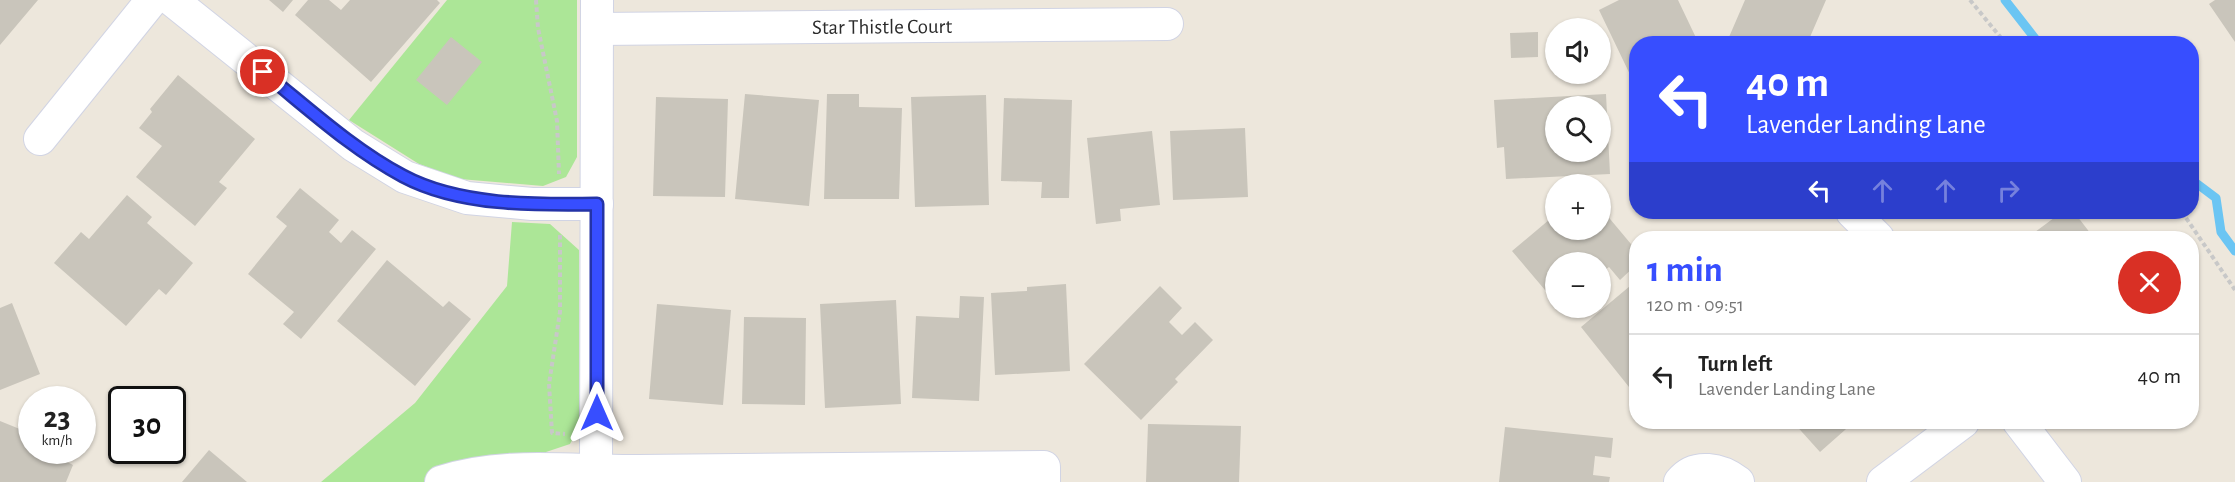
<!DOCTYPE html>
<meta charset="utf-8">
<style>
body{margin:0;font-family:"Alegreya Sans",sans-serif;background:#f2f2f2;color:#222;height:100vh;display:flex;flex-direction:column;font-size:22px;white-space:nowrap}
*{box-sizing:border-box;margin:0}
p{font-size:20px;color:#767676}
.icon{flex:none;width:33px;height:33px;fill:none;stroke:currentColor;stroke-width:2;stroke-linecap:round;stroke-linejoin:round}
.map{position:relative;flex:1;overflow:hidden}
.panel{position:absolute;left:1629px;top:231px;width:570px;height:198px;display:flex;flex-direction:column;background:#fff;border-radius:24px;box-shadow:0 2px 4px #0004}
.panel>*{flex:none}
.top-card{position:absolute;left:1629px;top:36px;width:570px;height:183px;border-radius:24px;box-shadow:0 2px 4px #0004;background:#374eff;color:#fff;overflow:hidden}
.tools{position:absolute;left:1545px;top:18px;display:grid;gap:12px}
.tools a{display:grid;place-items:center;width:66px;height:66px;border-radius:50%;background:#fff;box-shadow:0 2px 4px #0004;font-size:30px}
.speed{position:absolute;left:18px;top:386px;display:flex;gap:12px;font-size:30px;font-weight:700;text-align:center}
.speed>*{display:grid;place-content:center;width:78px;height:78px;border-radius:50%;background:#fff;box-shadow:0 2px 4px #0004;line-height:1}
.speed small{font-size:15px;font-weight:400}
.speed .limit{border:3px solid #111;border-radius:9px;background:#fff;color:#111}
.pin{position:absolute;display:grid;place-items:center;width:51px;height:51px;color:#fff;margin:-26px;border:3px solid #fff;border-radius:50%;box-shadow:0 2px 6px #0007}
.me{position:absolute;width:66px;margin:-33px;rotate:0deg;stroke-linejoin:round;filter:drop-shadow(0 0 4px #0008)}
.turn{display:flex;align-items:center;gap:21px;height:126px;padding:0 18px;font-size:27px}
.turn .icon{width:78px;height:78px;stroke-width:2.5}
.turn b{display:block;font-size:42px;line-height:51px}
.lanes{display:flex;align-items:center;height:57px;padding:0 18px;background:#0003;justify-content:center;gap:30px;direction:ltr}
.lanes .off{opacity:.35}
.round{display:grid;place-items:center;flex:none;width:63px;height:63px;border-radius:32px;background:#f2f2f2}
.head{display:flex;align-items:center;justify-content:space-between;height:102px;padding:0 18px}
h1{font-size:36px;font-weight:600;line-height:45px;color:#374eff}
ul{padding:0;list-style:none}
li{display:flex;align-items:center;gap:18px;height:84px;padding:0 18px;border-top:2px solid #e0e0e0}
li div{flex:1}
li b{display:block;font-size:22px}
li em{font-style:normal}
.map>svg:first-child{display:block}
</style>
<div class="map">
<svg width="2235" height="482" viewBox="0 0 2235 482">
<rect width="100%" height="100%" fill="#ede7dc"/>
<path fill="#ace697" d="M447 0H577V157L566 177 543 186 460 179 419 164 349 120Z
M512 222 550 224 579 250V427L570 444 546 452 545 482H321L415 403 507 286Z"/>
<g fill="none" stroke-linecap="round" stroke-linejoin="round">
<path stroke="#6bc5f3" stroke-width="9" d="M2005 0 2037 41 2043 44
M2192 180 2216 198 2221 232 2235 251"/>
</g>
<path fill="#c9c5bb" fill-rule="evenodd" d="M0 0H38L0 45Z
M269 0H293L283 12Z
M308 0H329L341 10 350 0H437L440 3 371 82 295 15Z
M1619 0H1678L1699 44H1636V87L1599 10Z
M1745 0H1826L1807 44H1726Z
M2215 0H2235V42L2209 4Z
M1538 32V57L1511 58 1510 33Z
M451 37 482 62 447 105 416 80Z
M178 75 255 139 219 182 227 188 195 226 136 177 162 146 139 128 152 112 150 109Z
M745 94 819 100 809 206 735 199Z
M827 94H859V107L902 108 899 199H824Z
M1606 94 1610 174 1506 179 1504 147 1497 148 1494 100ZM1556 106H1600V152H1556Z
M986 95 989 205 915 207 911 97Z
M656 97 728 99 725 197 653 196Z
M1004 98 1072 100 1069 198H1041L1042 182 1001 181Z
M1245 128 1248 197 1173 200 1170 131Z
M1152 131 1160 205 1120 209 1121 221 1096 224 1087 138Z
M300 188 339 220 329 232 341 243 352 230 376 249 301 339 283 324 294 312 248 274 287 226 276 217Z
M127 195 152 217 147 223 193 263 166 295 159 289 126 326 54 263 81 232 89 239Z
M1600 207 1636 250V265L1620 280 1609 267 1600 274V262H1556V303L1512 251 1556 214V230H1600Z
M2062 212H2074L2094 238H2027Z
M387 260 443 307 449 301 471 319 415 386 337 321Z
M1636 281V380L1629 387 1581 327Z
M1066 284 1070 371 995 375 991 293 1027 291V287Z
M1160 286 1182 308 1169 322 1182 335 1195 322 1213 340 1175 379 1178 382 1141 420 1084 364Z
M960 296 984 297 979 401 912 398 916 316 959 318Z
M896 300 901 404 825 408 820 304Z
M12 303 40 374 0 390V308Z
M657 304 731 310 723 405 649 399Z
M744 317 806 318 805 405 742 404Z
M0 421 32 434V450H44L73 465 66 482H0Z
M1793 422H1854L1820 452Z
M1148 424 1241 426 1239 482H1146Z
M1505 427 1613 438 1611 458 1595 456 1593 475 1610 477 1609 482H1499Z
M209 450 247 482H182Z"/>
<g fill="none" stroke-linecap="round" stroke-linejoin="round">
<defs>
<g id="minor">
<path d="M172 0 353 145 405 177 467 198 532 204H597"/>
<path id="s1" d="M597 29 1167 24"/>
<path d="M40 139 152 0"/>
<path d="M1852 212 1878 238"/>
<path d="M2019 422 2065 482"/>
<path d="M596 472 597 0"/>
<path d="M441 482C504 461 574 472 639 471 774 470 909 468 1044 467V482"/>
<path d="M1680 482C1695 463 1721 469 1738 482"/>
<path d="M1883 482 1963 422"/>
</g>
</defs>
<use href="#minor" stroke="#d1d4e4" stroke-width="34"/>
<path stroke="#c8c8c8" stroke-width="4" stroke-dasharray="4.5 3" stroke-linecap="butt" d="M536 0 538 28 557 121 559 174
M1970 0 2006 44
M2182 212 2235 290
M560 235V312L549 384 552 433 565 434"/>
<use href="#minor" stroke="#fff" stroke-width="32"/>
</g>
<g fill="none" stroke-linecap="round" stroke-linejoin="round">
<defs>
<path id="route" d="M263 72C308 108 352 149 403 176 459 206 535 205 597 204V413"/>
</defs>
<use href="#route" stroke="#2433a6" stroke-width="15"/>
<use href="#route" stroke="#374eff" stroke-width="10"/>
</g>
<g text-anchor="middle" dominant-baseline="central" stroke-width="4.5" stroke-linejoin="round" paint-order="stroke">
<g font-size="21" fill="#2b2b2b" stroke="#fff">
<text stroke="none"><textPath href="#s1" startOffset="285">Star Thistle Court</textPath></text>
</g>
</g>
</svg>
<div class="tools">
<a><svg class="icon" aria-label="sound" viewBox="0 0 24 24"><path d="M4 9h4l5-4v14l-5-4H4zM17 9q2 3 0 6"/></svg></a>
<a><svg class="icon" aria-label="search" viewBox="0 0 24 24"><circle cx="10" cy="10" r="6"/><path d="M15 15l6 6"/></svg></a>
<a>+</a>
<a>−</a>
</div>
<div class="speed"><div>23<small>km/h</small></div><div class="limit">30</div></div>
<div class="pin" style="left:263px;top:72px;background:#d93025"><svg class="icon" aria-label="arrive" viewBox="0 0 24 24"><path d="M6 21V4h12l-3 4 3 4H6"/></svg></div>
<svg class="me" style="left:597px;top:413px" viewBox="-20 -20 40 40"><path d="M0-17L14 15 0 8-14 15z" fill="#374eff" stroke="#fff" stroke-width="4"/></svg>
<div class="top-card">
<div class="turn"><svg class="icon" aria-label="left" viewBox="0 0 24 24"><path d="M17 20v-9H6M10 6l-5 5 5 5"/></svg><div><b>40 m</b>Lavender Landing Lane</div></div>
<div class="lanes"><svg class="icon" aria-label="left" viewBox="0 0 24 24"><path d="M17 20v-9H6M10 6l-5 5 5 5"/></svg><svg class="icon off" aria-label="ahead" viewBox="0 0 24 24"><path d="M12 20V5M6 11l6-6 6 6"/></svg><svg class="icon off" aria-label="ahead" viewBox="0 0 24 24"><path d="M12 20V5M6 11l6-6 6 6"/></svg><svg class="icon off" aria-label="right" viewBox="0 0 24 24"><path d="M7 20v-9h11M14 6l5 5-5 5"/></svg></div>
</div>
<section class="panel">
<div class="head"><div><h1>1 min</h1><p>120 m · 09:51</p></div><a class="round" style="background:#d93025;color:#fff"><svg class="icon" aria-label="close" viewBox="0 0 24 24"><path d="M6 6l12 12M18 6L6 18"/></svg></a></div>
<ul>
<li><svg class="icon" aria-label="left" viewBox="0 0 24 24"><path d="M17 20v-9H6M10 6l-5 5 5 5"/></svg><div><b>Turn left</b><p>Lavender Landing Lane</p></div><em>40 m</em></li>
</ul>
</section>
</div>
